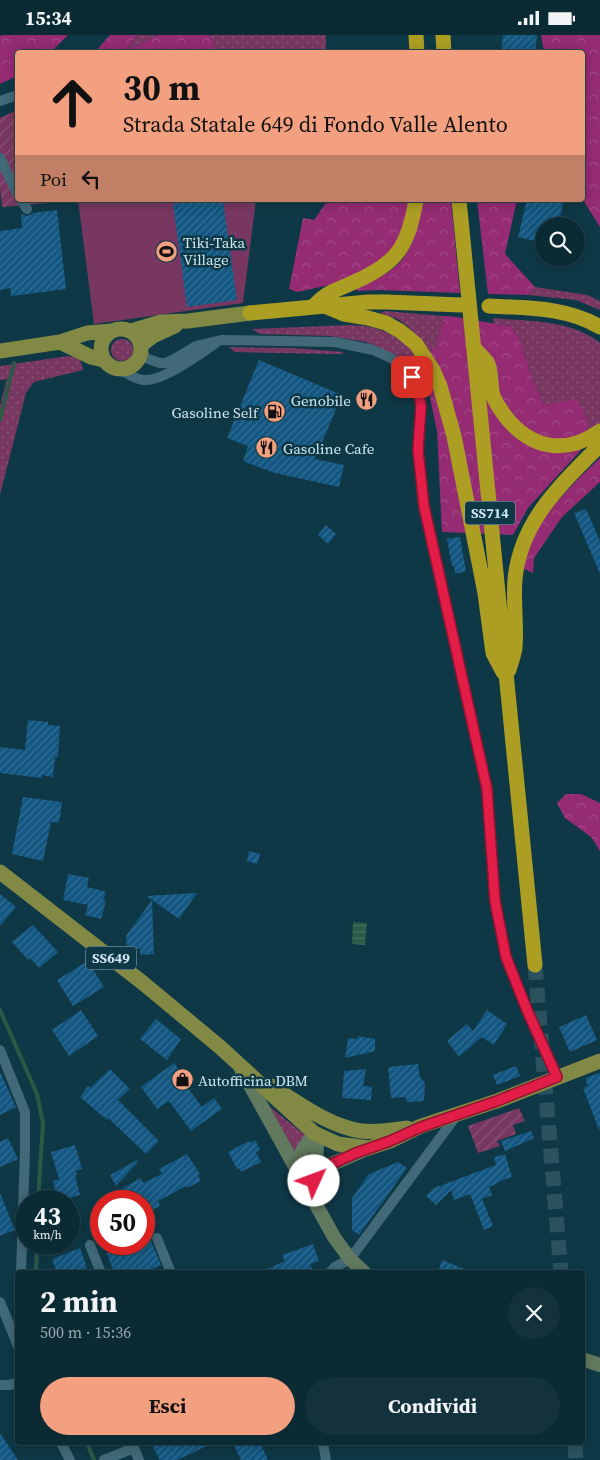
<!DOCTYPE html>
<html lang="it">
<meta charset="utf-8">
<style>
body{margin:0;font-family:"Source Serif 4",serif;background:#13323c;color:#f1f3f6;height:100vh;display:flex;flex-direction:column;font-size:19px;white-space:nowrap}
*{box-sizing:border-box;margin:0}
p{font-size:16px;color:#99a7ac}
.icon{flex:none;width:28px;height:28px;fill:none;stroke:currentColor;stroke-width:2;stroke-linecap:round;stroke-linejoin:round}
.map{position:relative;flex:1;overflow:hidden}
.sheet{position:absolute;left:15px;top:1235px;width:570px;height:175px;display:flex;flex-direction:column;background:#0a2a34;border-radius:5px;box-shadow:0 2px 12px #0003,0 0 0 1px #2a464f}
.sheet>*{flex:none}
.banner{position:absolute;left:15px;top:15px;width:570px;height:152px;border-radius:5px;box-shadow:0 2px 12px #0003,0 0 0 1px #2a464f;background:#f2a07f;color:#111;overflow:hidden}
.tools{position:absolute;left:535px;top:182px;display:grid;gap:10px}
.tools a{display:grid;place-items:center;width:50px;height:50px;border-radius:50%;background:#0a2a34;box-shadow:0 2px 12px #0003,0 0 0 1px #2a464f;font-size:25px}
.speed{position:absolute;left:15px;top:1155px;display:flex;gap:10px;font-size:25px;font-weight:700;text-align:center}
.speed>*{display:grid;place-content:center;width:65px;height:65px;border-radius:50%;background:#0a2a34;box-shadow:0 2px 12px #0003,0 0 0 1px #2a464f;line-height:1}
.speed small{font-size:12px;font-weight:400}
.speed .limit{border:8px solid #d22;background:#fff;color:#111}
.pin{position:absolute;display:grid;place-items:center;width:42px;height:42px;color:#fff;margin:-21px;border-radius:10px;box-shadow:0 2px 8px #0006}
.me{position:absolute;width:55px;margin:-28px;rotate:47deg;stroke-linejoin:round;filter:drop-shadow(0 0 4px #0008)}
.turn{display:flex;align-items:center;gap:18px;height:105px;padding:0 25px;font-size:22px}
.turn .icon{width:65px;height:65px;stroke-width:2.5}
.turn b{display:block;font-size:35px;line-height:42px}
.then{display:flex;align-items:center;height:48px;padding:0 25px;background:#0003;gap:10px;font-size:19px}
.round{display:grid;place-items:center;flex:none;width:52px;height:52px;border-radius:26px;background:#13323c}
.head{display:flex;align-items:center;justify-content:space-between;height:85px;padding:0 25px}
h1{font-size:30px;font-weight:700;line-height:38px}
.primary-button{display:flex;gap:10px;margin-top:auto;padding:10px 25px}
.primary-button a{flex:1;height:58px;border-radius:30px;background:#f2a07f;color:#111;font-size:20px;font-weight:700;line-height:58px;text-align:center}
.primary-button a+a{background:#13323c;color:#f1f3f6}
.status{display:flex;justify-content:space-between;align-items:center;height:35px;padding:0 25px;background:#0a2a34;direction:ltr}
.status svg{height:14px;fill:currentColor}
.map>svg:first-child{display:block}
</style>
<div class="status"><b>15:34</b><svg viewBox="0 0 49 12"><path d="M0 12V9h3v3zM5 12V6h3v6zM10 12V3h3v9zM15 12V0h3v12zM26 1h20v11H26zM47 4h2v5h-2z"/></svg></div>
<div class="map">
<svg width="600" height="1425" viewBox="0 0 600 1425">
<defs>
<pattern id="grass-dots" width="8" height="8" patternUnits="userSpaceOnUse" patternTransform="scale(1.25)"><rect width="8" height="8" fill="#783761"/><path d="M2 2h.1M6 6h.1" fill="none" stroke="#8a5478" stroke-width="1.8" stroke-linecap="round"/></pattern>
<pattern id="forest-crowns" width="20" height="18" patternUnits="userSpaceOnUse" patternTransform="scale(1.25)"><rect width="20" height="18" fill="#942b73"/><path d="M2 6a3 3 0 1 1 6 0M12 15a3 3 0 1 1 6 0" fill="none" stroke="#a24a87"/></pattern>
<pattern id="garden-furrows" width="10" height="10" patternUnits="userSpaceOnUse" patternTransform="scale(1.25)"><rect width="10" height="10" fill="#783761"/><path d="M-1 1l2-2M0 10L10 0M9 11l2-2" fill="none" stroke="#8a5478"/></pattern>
<pattern id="water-rules" width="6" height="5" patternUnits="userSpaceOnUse" patternTransform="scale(1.25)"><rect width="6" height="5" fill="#2a5a45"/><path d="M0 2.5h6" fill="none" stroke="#487260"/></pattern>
<pattern id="building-hatch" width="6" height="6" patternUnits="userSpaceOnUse" patternTransform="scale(1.25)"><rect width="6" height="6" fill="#125681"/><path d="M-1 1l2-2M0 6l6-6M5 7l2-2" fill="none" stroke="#336e93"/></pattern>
</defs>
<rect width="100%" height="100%" fill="#0e3845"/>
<path fill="url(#grass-dots)" d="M137 0H158L139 10 128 13Z
M209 0H326V17L242 18 227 14 211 16 214 8Z
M535 252 587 260 600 266V275L576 265 528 260Z
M385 276 444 281 436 311 430 316 408 292 398 284 380 278Z
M493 283C529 287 570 284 600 308V393L580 416 584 398 557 369 544 370 533 345 519 302 511 291 494 289Z
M349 290C386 291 395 301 422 323L416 329 422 341 396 321 366 307 329 301 260 299 252 294Z
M111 315a11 11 0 1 1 22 0a11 11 0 1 1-22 0Z
M229 312 294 313 343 317 342 319H332L235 317Z
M68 321 80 324 83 335 34 347 26 358 0 460V371L7 344 0 345V331Z
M269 1071 306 1101 295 1128 267 1073Z"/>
<path fill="url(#forest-crowns)" d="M3 0H68L51 17 18 18 17 41 0 49V1Z
M110 0H137L128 13 139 10 158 0H209L214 8 211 16 200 17H95Z
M541 0H600V192L583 165 582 18 544 17Z
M328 165H451L460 258 379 255 356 256 357 254C400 232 409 228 419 179L385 223 339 248 297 257 289 254 303 183 314 185Z
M477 165H517L505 219 535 252 528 260 488 259Z
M444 281C467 282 488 289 511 291L519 302 533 345 544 370 577 364 589 389 584 398 580 416 528 473 513 500 442 497 437 396 428 353 416 329 436 311Z
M600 423V447L562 482 534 523 533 538 522 533C527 493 571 450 600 423Z
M566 759H581L600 768V816L591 802 565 783 557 768Z"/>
<path fill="url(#garden-furrows)" d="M17 75 18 165H47L48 168 2 172 0 153V83Z
M519 1073 525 1086 513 1090 516 1099 497 1106 500 1111 478 1118 468 1091Z"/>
<path fill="#783761" d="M78 165H256L243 268 94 289Z"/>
<path fill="url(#water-rules)" d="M353 887 367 888 365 910 352 909Z"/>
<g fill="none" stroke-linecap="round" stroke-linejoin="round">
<path stroke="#2a5a45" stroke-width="4" d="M0 385 14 328
M0 975 37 1059 43 1088 38 1166
M36 1238 37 1209
M87 1408 94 1425"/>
</g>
<path fill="url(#building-hatch)" d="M503 0H537L535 18H501Z
M205 165H223L237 265 187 272 173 169Z
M527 165H564L558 191H544V208L518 202Z
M57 175 66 254 11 261 10 253 0 255V196L22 193 21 179 28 181 33 178Z
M259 325 342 360 315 424 344 430 339 452 275 438 243 426 248 411 227 403Z
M586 474 600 506V539L574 478Z
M326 490 336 499 328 509 318 500Z
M460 502 466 536 455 539 454 530 452 531 447 504Z
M28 685 48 687V690L60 691 58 722H55L53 742 42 740V743L0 738V712L25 715Z
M23 762 62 767 59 788 51 787 43 826 12 819Z
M249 816 260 819 257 829 247 826Z
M68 839 89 843 87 852 106 857 103 865 106 866 101 884 85 880 88 870 63 865Z
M197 858 179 884 152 865 154 919 140 920V914H127L126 901 152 865 146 861Z
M0 859 16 872 0 891Z
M33 890 58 917 39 933 30 923 28 925 12 907Z
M88 926 104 952 73 971 57 945Z
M81 975 98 1001 69 1021 52 995Z
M487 975 507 989 494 1010 482 1002 459 1022 447 1006 467 989 473 996Z
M586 980 597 1005 570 1017 559 992Z
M156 984 181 1004 167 1025 140 1004Z
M358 1001 375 1004V1016L345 1023 348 1003 357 1004Z
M174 1028 190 1051 188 1053 202 1072 214 1063 222 1074 191 1096 169 1066 157 1074 141 1052Z
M418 1029 420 1042 425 1048 424 1066 407 1067 406 1062 391 1063 388 1032Z
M516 1031 520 1041 497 1050 493 1040Z
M110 1034 130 1054 118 1065 159 1106 146 1119 108 1083 107 1085 80 1062 88 1051 90 1053Z
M366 1034 363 1051 372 1052 371 1065 342 1063 344 1036Z
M0 1037 16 1072 0 1080Z
M600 1038V1094L599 1095 583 1053 588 1051 585 1043Z
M531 1096 534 1103 505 1116 501 1106Z
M8 1103 18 1124 0 1132V1107Z
M255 1105 260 1115 256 1117 261 1127 241 1137 239 1133 237 1134 228 1117 249 1106 250 1108Z
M75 1110 82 1134 76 1136 77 1140H75L80 1160 58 1166 53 1146 59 1144 51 1117Z
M187 1119 200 1139 198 1141 201 1146 187 1153 186 1151 158 1166 160 1171 144 1179V1166H130L123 1153 141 1143 143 1148 162 1139 159 1134Z
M505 1119 512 1142 498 1147V1148L489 1152 492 1160 482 1164 493 1191 484 1195 470 1159 454 1165 451 1155 436 1170 426 1161 434 1153 496 1130 494 1122Z
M137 1125 138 1127 116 1151 110 1140Z
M398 1127 407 1133 359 1200 352 1195V1163L369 1139Z
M0 1158 15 1195 0 1201Z
M150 1204 161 1230 143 1238H114L107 1218 126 1210 128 1213 139 1209H144V1207Z
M313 1209 319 1226 310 1229 314 1238H258L285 1226 282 1220Z
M80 1213 87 1233 84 1234 85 1238H57L52 1224Z
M442 1225 472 1237 471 1238H438Z
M0 1398 18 1425H0Z
M162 1408H213L177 1425H160L153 1412Z
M233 1408H260L268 1425H241Z"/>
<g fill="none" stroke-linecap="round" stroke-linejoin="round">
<path stroke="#2b525e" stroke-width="15" stroke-dasharray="15 8" stroke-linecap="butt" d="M535 930 561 1238
M575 1408 576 1425"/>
<path stroke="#416977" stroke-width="10" d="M0 66 18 60
M0 123 18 160
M21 165 27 174
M141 317 148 324 160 328H166L176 323 196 311 221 305 335 307 373 315 391 323 412 342 418 355 421 371 418 415 423 471 487 754 495 866 506 922 527 975 557 1042
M121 335C128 339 135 344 143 345 162 347 200 319 216 308
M0 1015 25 1077V1115L21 1238
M157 1203 171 1238
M90 1210 101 1238
M329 1238 335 1232 350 1224 457 1080
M0 1267 18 1311
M0 1350H10L18 1347
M61 1408 70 1425
M323 1408 326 1425
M104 1425 134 1413 139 1425"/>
<path stroke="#61795e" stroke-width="14" d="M241 1034 334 1202 350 1224 365 1238
M314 1098 317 1110 315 1145 317 1167
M300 1141 302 1116 314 1098
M315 1145 325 1132 369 1113
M582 1324 600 1330"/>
<path stroke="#818945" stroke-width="15" d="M101 314a20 20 0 1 1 40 0a20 20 0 1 1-40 0Z
M131 296 161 287 188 286 250 278
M60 307 91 322 103 325
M141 310 153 301 175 291
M0 316 60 307 87 298 112 296
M0 837 143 948 220 1012 314 1098 338 1109 369 1113 390 1106 421 1091 497 1066 600 1026
M271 1051C299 1068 328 1091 361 1096 376 1098 392 1095 407 1093"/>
<path stroke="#ac9e23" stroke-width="15" d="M416 0 417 18
M443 0 444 18
M459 165 535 930
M325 271 344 279 368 283 386 288 400 296 416 309 433 335 440 351 454 401 485 558 493 618 503 637
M489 271C527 273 567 272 600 292
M313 272C328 256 333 257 352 248 397 229 408 212 416 165
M250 278 368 267H387L461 270
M474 313C478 317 483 322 487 327 492 336 490 351 493 361 497 370 504 380 510 387 537 416 569 418 600 396
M509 635C511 628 514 620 515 613 517 590 513 567 515 544 521 485 561 450 600 410"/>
</g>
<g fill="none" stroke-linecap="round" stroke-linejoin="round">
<defs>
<path id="route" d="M314 1146 325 1132 356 1118 390 1106 421 1092 497 1066 557 1042 527 975 506 922 495 866 487 754 424 471 418 415 421 371 418 355 412 342"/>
</defs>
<use href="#route" stroke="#92132f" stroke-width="12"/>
<use href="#route" stroke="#e11d48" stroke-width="9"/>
</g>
<defs>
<symbol id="stadium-disc" viewBox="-11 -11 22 22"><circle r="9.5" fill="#f2a07f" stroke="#0e3845"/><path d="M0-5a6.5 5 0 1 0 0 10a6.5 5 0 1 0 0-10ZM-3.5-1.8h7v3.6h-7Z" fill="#111"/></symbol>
<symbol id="restaurant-disc" viewBox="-11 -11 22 22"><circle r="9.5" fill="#f2a07f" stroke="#0e3845"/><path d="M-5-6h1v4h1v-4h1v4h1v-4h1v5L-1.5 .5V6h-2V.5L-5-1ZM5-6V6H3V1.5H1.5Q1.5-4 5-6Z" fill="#111"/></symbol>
<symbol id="fuel-disc" viewBox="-11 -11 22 22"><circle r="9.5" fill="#f2a07f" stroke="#0e3845"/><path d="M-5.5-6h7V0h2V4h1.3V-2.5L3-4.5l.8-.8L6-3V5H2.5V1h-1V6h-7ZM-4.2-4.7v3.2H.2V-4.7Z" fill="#111"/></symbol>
<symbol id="shop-disc" viewBox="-11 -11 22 22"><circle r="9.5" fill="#f2a07f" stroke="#0e3845"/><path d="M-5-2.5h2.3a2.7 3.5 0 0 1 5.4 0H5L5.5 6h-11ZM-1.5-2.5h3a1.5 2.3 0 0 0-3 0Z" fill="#111"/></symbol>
</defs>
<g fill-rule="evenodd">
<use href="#stadium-disc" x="154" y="204" width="25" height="25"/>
<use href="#restaurant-disc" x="354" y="352" width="25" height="25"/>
<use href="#fuel-disc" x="262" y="364" width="25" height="25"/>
<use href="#restaurant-disc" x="254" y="400" width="25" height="25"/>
<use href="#shop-disc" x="170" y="1032" width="25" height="25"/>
</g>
<g text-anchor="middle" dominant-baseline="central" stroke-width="5" stroke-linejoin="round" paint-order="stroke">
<g fill="#0e3845" stroke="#96b2bb" stroke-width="1">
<rect x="465" y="466.5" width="50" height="23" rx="4"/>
<rect x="86" y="911.5" width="50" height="23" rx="4"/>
</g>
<g font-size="14" font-weight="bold" fill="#d0e6ee">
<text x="490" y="478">SS714</text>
<text x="111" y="923">SS649</text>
</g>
<g font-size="15" fill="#d0e6ee" stroke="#0e3845" text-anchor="start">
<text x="183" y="207">Tiki-Taka<tspan x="183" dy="17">Village</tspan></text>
<text x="351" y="365" text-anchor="end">Genobile</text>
<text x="258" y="377" text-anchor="end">Gasoline Self</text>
<text x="283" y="413">Gasoline Cafe</text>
<text x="198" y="1045">Autofficina DBM</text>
</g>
</g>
</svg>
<div class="tools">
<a><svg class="icon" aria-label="search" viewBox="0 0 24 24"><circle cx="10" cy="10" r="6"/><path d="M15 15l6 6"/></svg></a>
</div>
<div class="speed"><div>43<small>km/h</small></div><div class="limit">50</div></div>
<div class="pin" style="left:412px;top:342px;background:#d93025"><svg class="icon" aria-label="arrive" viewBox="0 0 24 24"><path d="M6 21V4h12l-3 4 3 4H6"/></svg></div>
<svg class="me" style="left:314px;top:1146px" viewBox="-20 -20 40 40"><circle r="19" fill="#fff"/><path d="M0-13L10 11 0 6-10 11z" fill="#e11d48"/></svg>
<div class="banner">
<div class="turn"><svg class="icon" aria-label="ahead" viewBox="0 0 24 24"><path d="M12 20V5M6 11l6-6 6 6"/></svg><div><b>30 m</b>Strada Statale 649 di Fondo Valle Alento</div></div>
<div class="then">Poi<svg class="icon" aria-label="left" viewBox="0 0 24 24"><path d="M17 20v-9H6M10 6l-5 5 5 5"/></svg></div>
</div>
<section class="sheet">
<div class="head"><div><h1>2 min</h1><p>500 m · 15:36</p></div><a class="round"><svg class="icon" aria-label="close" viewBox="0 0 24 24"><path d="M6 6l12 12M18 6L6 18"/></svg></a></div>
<div class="primary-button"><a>Esci</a><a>Condividi</a></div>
</section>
</div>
